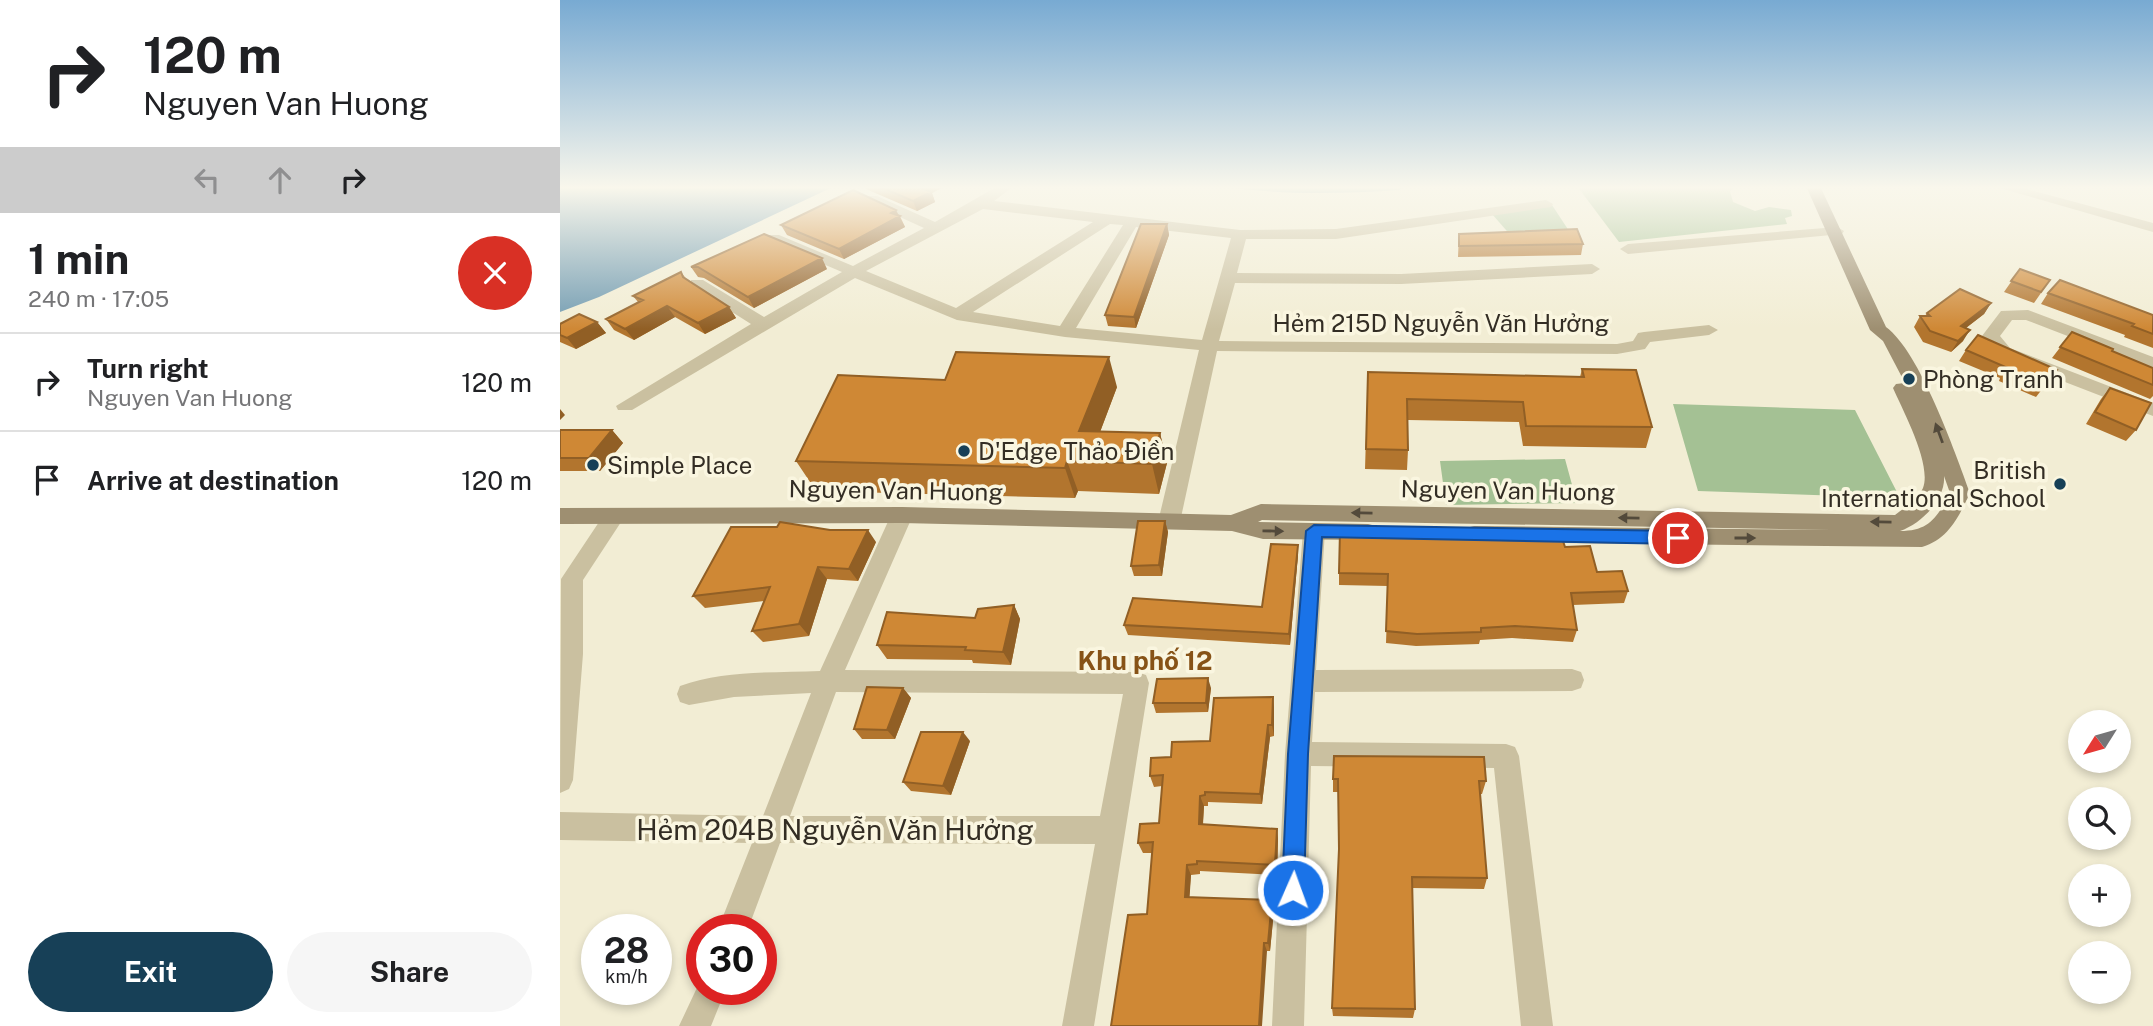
<!DOCTYPE html>
<meta charset="utf-8">
<style>
body{margin:0;font-family:"Public Sans",sans-serif;background:#f6f6f6;color:#202124;height:100vh;display:flex;flex-direction:column;font-size:26px;white-space:nowrap}
*{box-sizing:border-box;margin:0}
p{font-size:23px;color:#757577}
.icon{flex:none;width:38px;height:38px;fill:none;stroke:currentColor;stroke-width:2;stroke-linecap:round;stroke-linejoin:round}
.map{position:relative;flex:1;overflow:hidden}
.sheet{display:flex;flex-direction:column;background:#fff;width:560px}
.sheet>*{flex:none}
.hud{background:#fff;color:#202124;overflow:hidden}
.needle{width:46px;rotate:233deg}
.controls{position:absolute;left:1508px;top:710px;display:grid;gap:14px}
.controls a{display:grid;place-items:center;width:63px;height:63px;border-radius:50%;background:#fff;box-shadow:0 4px 10px #0003;font-size:35px}
.speed{position:absolute;left:21px;top:914px;display:flex;gap:14px;font-size:35px;font-weight:700;text-align:center}
.speed>*{display:grid;place-content:center;width:91px;height:91px;border-radius:50%;background:#fff;box-shadow:0 4px 10px #0003;line-height:1}
.speed small{font-size:18px;font-weight:400}
.speed .limit{border:10px solid #d22;background:#fff;color:#111}
.pin{position:absolute;display:grid;place-items:center;width:60px;height:60px;color:#fff;margin:-30px;border:4px solid #fff;border-radius:50%;box-shadow:0 2px 7px #0007}
.me{position:absolute;width:77px;margin:-38px;rotate:2deg;stroke-linejoin:round;filter:drop-shadow(0 0 5px #0008)}
.turn{display:flex;align-items:center;gap:24px;height:147px;padding:0 28px;font-size:32px}
.turn .icon{width:91px;height:91px;stroke-width:2.5}
.turn b{display:block;font-size:49px;line-height:60px}
.lanes{display:flex;align-items:center;height:66px;padding:0 28px;background:#0003;justify-content:center;gap:35px;direction:ltr}
.lanes .off{opacity:.35}
.round{display:grid;place-items:center;flex:none;width:74px;height:74px;border-radius:37px;background:#f6f6f6}
.headline{display:flex;align-items:center;justify-content:space-between;height:119px;padding:0 28px}
h1{font-size:42px;font-weight:700;line-height:52px}
.cta{display:flex;gap:14px;margin-top:auto;padding:14px 28px}
.cta a{flex:1;height:80px;border-radius:42px;background:#174057;color:#fff;font-size:28px;font-weight:700;line-height:80px;text-align:center}
.cta a+a{background:#f6f6f6;color:#202124}
ul{padding:0;list-style:none}
li{display:flex;align-items:center;gap:21px;height:98px;padding:0 28px;border-top:2px solid #e0e0e0}
li div{flex:1}
li b{display:block;font-size:26px}
li em{font-style:normal}
main{display:flex;flex:1;min-height:0}
.map>svg:first-child{display:block}
</style>
<main>
<section class="sheet">
<div class="hud">
<div class="turn"><svg class="icon" aria-label="right" viewBox="0 0 24 24"><path d="M7 20v-9h11M14 6l5 5-5 5"/></svg><div><b>120 m</b>Nguyen Van Huong</div></div>
<div class="lanes"><svg class="icon off" aria-label="left" viewBox="0 0 24 24"><path d="M17 20v-9H6M10 6l-5 5 5 5"/></svg><svg class="icon off" aria-label="ahead" viewBox="0 0 24 24"><path d="M12 20V5M6 11l6-6 6 6"/></svg><svg class="icon" aria-label="right" viewBox="0 0 24 24"><path d="M7 20v-9h11M14 6l5 5-5 5"/></svg></div>
</div>
<div class="headline"><div><h1>1 min</h1><p>240 m · 17:05</p></div><a class="round" style="background:#d93025;color:#fff"><svg class="icon" aria-label="close" viewBox="0 0 24 24"><path d="M6 6l12 12M18 6L6 18"/></svg></a></div>
<ul>
<li><svg class="icon" aria-label="right" viewBox="0 0 24 24"><path d="M7 20v-9h11M14 6l5 5-5 5"/></svg><div><b>Turn right</b><p>Nguyen Van Huong</p></div><em>120 m</em></li>
<li><svg class="icon" aria-label="arrive" viewBox="0 0 24 24"><path d="M6 21V4h12l-3 4 3 4H6"/></svg><div><b>Arrive at destination</b></div><em>120 m</em></li>
</ul>
<div class="cta"><a>Exit</a><a>Share</a></div>
</section>
<div class="map">
<svg width="1593" height="1026" viewBox="0 0 1593 1026">
<rect width="100%" height="100%" fill="#f2edd4"/>
<path fill="#a4c194" d="M1017 186H1178L1170 191 1173 202 1195 211 1209 207 1231 210 1232 216 1225 218 1227 224 1059 242Z
M992 205 1013 237 953 238 932 214Z
M1113 404 1295 410 1340 498 1138 491Z
M1005 459 1017 503 886 505 880 461Z"/>
<path fill="#719bb1" d="M0 186H275L39 297 0 312Z
M659 186H848L839 190C778 194 718 195 659 186Z"/>
<g fill="none" stroke-linecap="round" stroke-linejoin="round">
<path fill="#cac0a0" fill-rule="evenodd" d="M438 186H454L434 201 680 230 776 229 986 200 993 204 991 207 776 239H686L677 273 841 274 1032 264 1040 269 1032 274 841 284 675 283 659 341 1057 344 1073 341 1078 333 1084 332 1149 325 1158 330 1149 335 1090 342 1085 349 1057 354 657 351 620 522 616 528H602L598 522 639 350 505 337 397 320 295 278 72 410H58L56 406 191 324 131 286V280H143L204 317 282 272 209 241V235H219L293 266 364 228 307 202V196H317L375 222ZM423 209 533 222 396 308 306 271ZM550 224 563 225 500 326 413 312ZM576 227 671 238 642 340 516 328Z
M1433 186H1455L1593 223V232Z
M1277 227 1284 231 1282 234 1068 254 1060 249 1068 244Z
M1468 310 1593 357V369L1466 320H1452L1440 336 1450 348 1593 403V416L1438 356 1422 336 1441 311Z
M342 507 349 509 353 515 285 670 577 672 586 675 589 683 534 1026H502L535 844 220 843 188 929H158L192 843 0 840V812L203 816 251 693 174 697 129 705 120 702 117 694 120 686C164 670 215 673 260 671L331 515 335 509ZM276 692 563 694 540 816H230Z
M54 508 61 510 65 516 23 580V654L13 780 9 789 0 793 1 579 47 510Z
M754 523 762 525 765 531 756 670 1012 669 1021 672 1024 680 1021 688 1012 691 755 692 752 742 946 744 955 747 959 756 993 1026H961L934 768 751 766 744 1026H712L725 754 743 531 746 525Z
M142 977V989H166L151 1026H119Z"/>
<path fill="#9e8f71" fill-rule="evenodd" d="M1246 186H1260L1326 327C1360 352 1395 452 1410 493 1399 516 1389 539 1362 547L914 542 906 540 903 534 906 528 914 526 1272 530 702 520 698 522 808 524 816 526 819 532 816 538 808 540 703 539 672 531 342 523 0 524V508L342 507 671 515 701 504 1335 515C1344 508 1358 500 1363 488 1372 464 1343 411 1333 388L1336 384 1345 383 1323 341 1310 330ZM1384 476 1390 493C1377 517 1370 531 1340 531 1361 524 1386 499 1384 476Z"/>
</g>
<path fill="#b2752e" d="M305 186H385L372 193 375 202 357 211 306 189Z
M339 216H340L345 227 284 259 227 235 221 225Z
M607 224 609 235 576 328 548 326 545 315Z
M899 234 1023 244 1021 255 898 257Z
M131 267 267 269 194 308 144 278 138 277Z
M1460 269 1490 280 1474 303 1444 292Z
M121 272 127 280 169 307 176 318 145 334 115 317 74 340 54 330 46 319 78 302 73 296Z
M1488 293 1593 315V348L1564 337 1565 335 1481 304Z
M1431 303 1424 314 1406 328 1403 341 1391 352 1363 342 1354 327 1360 316H1365L1367 313Z
M37 322 46 333 16 349 0 342V324Z
M1512 332 1552 351 1593 368V396L1590 399 1492 358Z
M1406 350 1497 370 1476 397 1439 381 1440 378 1399 361Z
M1022 369 1092 427 1086 448 963 446 959 422 848 420V450L847 470 805 469 808 372 1020 377Z
M385 380 557 387 540 432 600 433 607 463 599 494 518 491 515 498 256 491 236 461Z
M1550 388 1576 430 1566 441 1526 424 1541 399Z
M0 430H52L63 443 40 471H0Z
M605 521 608 532 602 576H574L571 566Z
M942 540 1005 547 1037 572 1068 591 1064 603 1013 605 1017 630 1013 642 952 638 920 640 919 644 856 646 826 643 828 586 779 585V573Z
M316 542 298 581 267 579 249 636 203 642 192 631 204 601 145 608 133 596Z
M738 545V555L730 645 568 635 564 625 702 607Z
M454 605 460 619 451 665 413 663 412 660 327 659 317 645 415 618Z
M343 688 351 698 335 739H302L294 729Z
M651 688 648 712 596 713 593 703Z
M713 697 714 708V736L710 737 702 804 648 802V806H644L643 825 717 829 718 839 717 875 640 871V874L631 875 629 897 712 900 714 910 710 951H707L587 914 592 853H583L578 843 599 823 602 786 594 787 590 776 611 757 650 741Z
M410 741 391 795 351 791 343 782Z
M773 779 926 781 922 794H920L927 878 924 889 852 888 855 1009 853 1018 773 1016 772 1008 779 849 778 792H773Z"/>
<path fill="#915f25" d="M361 186H385L372 193 375 202 357 211 353 201 359 187Z
M336 210 345 227 284 259 279 249Z
M607 224 609 235 576 328 574 317Z
M262 258 267 269 194 308 188 297Z
M1431 303 1424 314 1394 337 1401 326Z
M107 306 115 317 74 340 65 329Z
M169 307 176 318 145 334 138 323Z
M37 322 46 333 16 349 7 338Z
M1410 330 1403 341 1391 352 1398 341Z
M549 357 557 387 529 461 519 431Z
M0 409 5 415 0 420Z
M52 430 63 443 40 471 29 458Z
M600 433 607 463 599 494 592 464Z
M507 461 518 491 515 498 505 468Z
M605 521 608 532 602 576 599 565Z
M308 530 316 542 298 581 289 569Z
M738 545V555L730 645 729 634Z
M258 567 267 579 249 636 239 624Z
M454 605 460 619 451 665 443 652Z
M648 678 651 688 648 712 646 703Z
M343 688 351 698 335 739 327 730Z
M713 697 714 708V736L712 725Z
M708 725 710 737 702 804 700 794Z
M403 732 410 741 391 795 383 786Z
M640 796 644 806 642 835 639 824Z
M717 829 718 839 717 875 715 865Z
M627 865 631 875 629 906 625 897Z
M712 900 714 910 710 951 708 943Z
M704 943 707 951 702 1026H699Z"/>
<path fill="#cf8835" stroke="#915f25" stroke-width="2" d="M318 186H361L359 187 371 192 353 201Z
M293 190 336 210 331 213 340 216 279 249 221 225Z
M581 224H607L574 317 545 315Z
M1017 229 1023 244 899 246V234Z
M204 234 262 258 188 297 138 267H131Z
M1460 269 1490 280 1481 292 1451 281Z
M121 272 123 277 169 307 138 323 107 306 65 329 46 319 83 300 73 296Z
M1500 280 1593 315V334L1572 326 1574 324 1488 293Z
M1400 289 1431 303 1401 326 1410 330 1398 341 1370 331 1360 316H1370L1367 313Z
M19 314 37 322 7 338 0 335V324Z
M1512 332 1553 349 1552 351 1593 368V385L1500 347Z
M1418 335 1497 370 1484 386 1446 370 1448 368 1406 350Z
M396 352 549 357 519 431 600 433 592 464 507 461 505 468 236 461 278 375 385 380Z
M1022 369 1076 370 1092 427 966 426 963 402 847 399 848 450 806 449 808 372 1024 377Z
M1550 388 1591 403 1576 430 1535 412Z
M0 430H52L29 458H0Z
M578 521H605L599 565 571 566Z
M220 522 270 530H308L289 569 258 567 239 624 192 631 210 587 133 596 171 527H217Z
M780 531 942 534V540L1003 541 1005 547 1030 546 1037 572 1062 571 1068 591 1011 593 1017 630 955 626 921 628V632L857 634 826 631 828 574 779 573Z
M711 544 738 545 729 634 564 625 573 598 702 607Z
M454 605 443 652 405 650 406 647 317 645 327 612 415 618 418 609Z
M648 678 646 703H593L597 679Z
M307 687 343 688 327 730 294 729Z
M713 697 712 725H708L700 794 645 792V795L640 796 639 824 717 829 715 865 637 861V864L627 865 625 897 712 900 708 943H704L699 1026H551L568 915 587 914 593 842 578 843 580 824 599 823 603 775 590 776 591 758 611 757 612 742 650 741 654 698Z
M361 732H403L383 786 343 782Z
M774 756 924 757 926 781H919L927 878 852 877 855 1009 772 1008 779 849 778 779H773Z"/>
<defs><path id="oneway-solid" d="M-6-.8H1V-3.2L6.5 0L1 3.2V.8H-6Z" transform="scale(1.75)"/></defs>
<g fill="#534a3b">
<use href="#oneway-solid" transform="translate(1379 433) rotate(-110)"/>
<use href="#oneway-solid" transform="translate(802 513) rotate(-179)"/>
<use href="#oneway-solid" transform="translate(1069 518) rotate(-179)"/>
<use href="#oneway-solid" transform="translate(1321 522) rotate(-179)"/>
<use href="#oneway-solid" transform="translate(713 531) rotate(1)"/>
<use href="#oneway-solid" transform="translate(1185 538)"/>
</g>
<linearGradient id="sky" x2="0" y2="1"><stop stop-color="#78aad2"/><stop offset="0.57" stop-color="#f9f7ec"/><stop offset="1" stop-color="#f9f7ec" stop-opacity="0"/></linearGradient>
<rect width="1593" height="329" fill="url(#sky)"/>
<path fill="#1a73e8" stroke="#114b97" stroke-width="2" d="M754 525 1118 531 1126 538 1118 544 762 537 748 754 744 890 741 898 733 901 725 898 722 890 728 754 746 531Z"/>
<g fill="#174057" stroke="#faf6e0" stroke-width="2.5">
<circle cx="1349" cy="379" r="7"/>
<circle cx="404" cy="451" r="7"/>
<circle cx="33" cy="465" r="7"/>
<circle cx="1500" cy="484" r="7"/>
</g>
<g text-anchor="middle" dominant-baseline="central" stroke-width="7" stroke-linejoin="round" paint-order="stroke">
<g font-size="24" fill="#332d24" stroke="#faf6e0">
<text x="881" y="323">Hẻm 215D Nguyễn Văn Hưởng</text>
<text transform="translate(336 490) rotate(1)">Nguyen Van Huong</text>
<text transform="translate(948 490) rotate(1)">Nguyen Van Huong</text>
</g>
<g font-size="24" fill="#332d24" stroke="#faf6e0" text-anchor="start">
<text x="1363" y="379">Phòng Tranh</text>
<text x="418" y="451">D'Edge Thảo Điền</text>
<text x="47" y="465">Simple Place</text>
<text x="1486" y="470" text-anchor="end">British<tspan x="1486" dy="28">International School</tspan></text>
</g>
<g font-size="26" font-weight="bold" fill="#875317" stroke="#faf6e0">
<text x="585" y="660">Khu phố 12</text>
</g>
<g font-size="28" fill="#332d24" stroke="#faf6e0">
<text x="275" y="829">Hẻm 204B Nguyễn Văn Hưởng</text>
</g>
</g>
</svg>
<div class="controls">
<a><svg class="needle" viewBox="-14 -14 28 28"><path d="M0-13l5 13h-10z" fill="#e53935"/><path d="M0 13l5-13h-10z" fill="#757577"/></svg></a>
<a><svg class="icon" aria-label="search" viewBox="0 0 24 24"><circle cx="10" cy="10" r="6"/><path d="M15 15l6 6"/></svg></a>
<a>+</a>
<a>−</a>
</div>
<div class="speed"><div>28<small>km/h</small></div><div class="limit">30</div></div>
<div class="pin" style="left:1118px;top:538px;background:#d93025"><svg class="icon" aria-label="arrive" viewBox="0 0 24 24"><path d="M6 21V4h12l-3 4 3 4H6"/></svg></div>
<svg class="me" style="left:733px;top:890px" viewBox="-20 -20 40 40"><circle r="17" fill="#1a73e8" stroke="#fff" stroke-width="3"/><path d="M0-11L8 9 0 5-8 9z" fill="#fff"/></svg>
</div>
</main>
